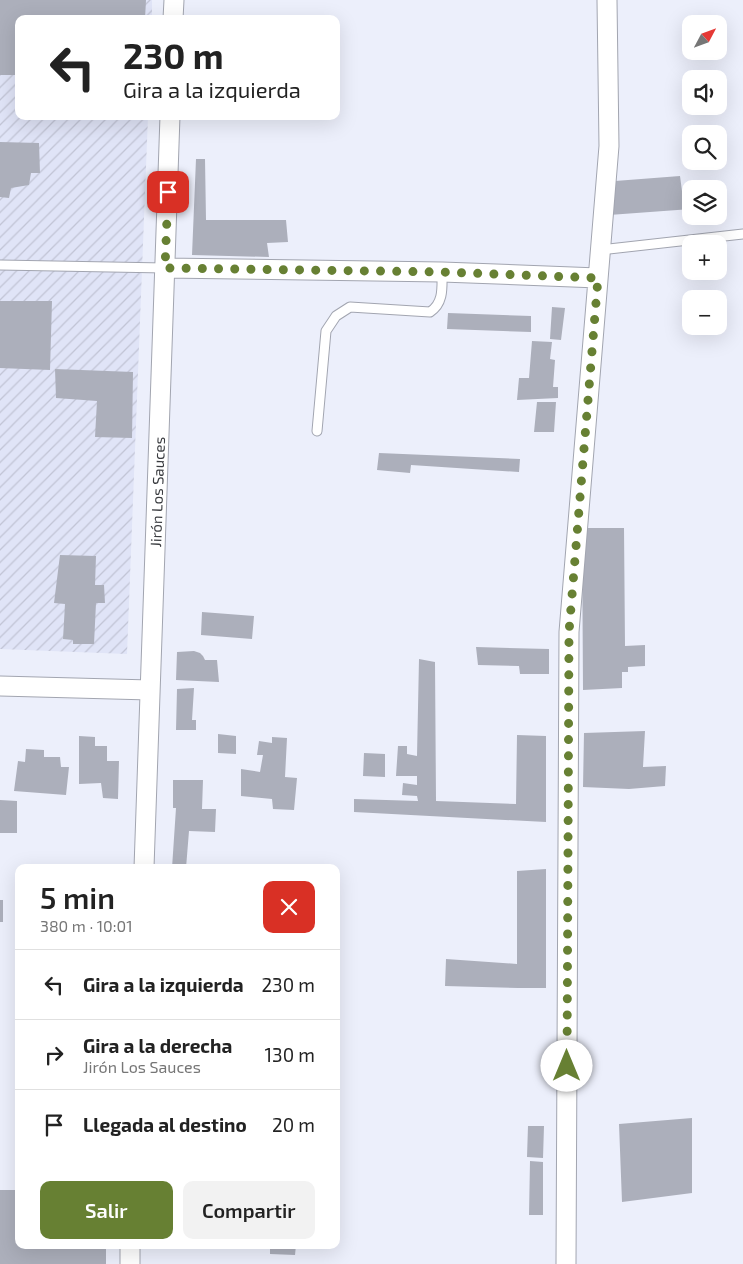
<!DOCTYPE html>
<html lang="es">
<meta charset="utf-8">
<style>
body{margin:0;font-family:"Exo 2",sans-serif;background:#f2f2f2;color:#222;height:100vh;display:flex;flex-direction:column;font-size:19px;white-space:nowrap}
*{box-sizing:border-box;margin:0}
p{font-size:16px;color:#767676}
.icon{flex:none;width:28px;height:28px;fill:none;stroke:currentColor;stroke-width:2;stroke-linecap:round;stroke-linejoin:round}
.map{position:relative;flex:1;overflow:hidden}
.details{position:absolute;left:15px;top:864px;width:325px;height:385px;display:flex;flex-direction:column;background:#fff;border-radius:10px;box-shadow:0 5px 20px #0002}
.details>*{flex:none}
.hud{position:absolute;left:15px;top:15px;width:325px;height:105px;border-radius:10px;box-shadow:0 5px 20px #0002;background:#fff;color:#222;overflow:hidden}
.needle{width:32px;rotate:49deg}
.buttons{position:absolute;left:682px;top:15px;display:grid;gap:10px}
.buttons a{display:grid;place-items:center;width:45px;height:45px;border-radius:10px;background:#fff;box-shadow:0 5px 20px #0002;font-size:25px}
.pin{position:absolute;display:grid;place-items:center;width:42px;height:42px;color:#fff;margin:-21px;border-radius:10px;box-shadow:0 2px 8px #0006}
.me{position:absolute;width:55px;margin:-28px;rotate:0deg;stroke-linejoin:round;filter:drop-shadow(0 0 4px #0008)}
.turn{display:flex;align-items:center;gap:18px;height:105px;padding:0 25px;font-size:22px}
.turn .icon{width:65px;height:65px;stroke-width:2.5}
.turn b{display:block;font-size:35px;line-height:42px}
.round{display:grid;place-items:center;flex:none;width:52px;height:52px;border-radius:10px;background:#f2f2f2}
.head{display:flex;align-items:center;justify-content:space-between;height:85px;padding:0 25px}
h1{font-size:30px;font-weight:600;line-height:38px}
.cta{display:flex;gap:10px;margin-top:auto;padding:10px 25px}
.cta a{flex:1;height:58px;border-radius:10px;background:#678033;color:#fff;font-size:20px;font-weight:600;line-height:58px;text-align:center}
.cta a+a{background:#f2f2f2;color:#222}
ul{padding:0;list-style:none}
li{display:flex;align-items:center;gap:15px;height:70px;padding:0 25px;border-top:1px solid #e0e0e0}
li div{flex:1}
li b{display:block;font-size:19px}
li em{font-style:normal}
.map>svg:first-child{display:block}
</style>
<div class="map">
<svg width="743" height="1264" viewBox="0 0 743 1264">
<defs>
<pattern id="industrial-furrows" width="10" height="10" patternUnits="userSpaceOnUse" patternTransform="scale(1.25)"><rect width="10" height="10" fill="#e0e4f7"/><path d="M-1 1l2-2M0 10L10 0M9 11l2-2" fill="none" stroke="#c1c4d5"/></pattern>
</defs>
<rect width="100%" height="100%" fill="#eceffb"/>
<path fill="url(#industrial-furrows)" d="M0 0H152V19H19V116H148L127 654 0 649Z"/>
<path fill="#acafbb" d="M0 0H146L145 19H19V75H0Z
M0 142 39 143 40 173H31L29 185 11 188 9 198 0 197Z
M196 159H205L206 220H286L288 242 267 243 269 257 192 255Z
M680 176 682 191H691V209L609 215 615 181Z
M0 301H52L50 370 0 368Z
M552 307 565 308 561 340 550 339Z
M448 313 531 316V332L447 329Z
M532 341 552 342 550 359 555 360 553 387H558V398L517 400 519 378H529Z
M55 369 133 372 132 438 95 437 97 401 56 398Z
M537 402H556L554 432H534Z
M379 453 520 459 519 472 411 465 410 473 377 470Z
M582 528H624L625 646 645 645V666L628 667V672H622V688L583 690Z
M60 555 96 556 95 585H104L105 603H96L94 644H73V640L63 639 65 604 54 603Z
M202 612 254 616 252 639 201 635Z
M476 647 549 649V674H520L519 666 478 665Z
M194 651 200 653 203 656 205 660H217L219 682 176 680 177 652Z
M419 659 435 662 436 801 516 804 517 735 546 736V822L354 812V799L418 801 417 796 402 795 403 783 417 785V776H396L398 746H407V754L417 756Z
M194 688 192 720H196V730H176L177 689Z
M645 731 643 767 666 766 665 786 629 789 583 787 584 733Z
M218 734 236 736V754L218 753Z
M79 736 95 737V746H107V761H119L118 799 103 798 101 783 79 784Z
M272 737 287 738 285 777 297 778 294 810 273 809 272 799 241 796V769L260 772 263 755H257L259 741 272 743Z
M26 749 44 750V757H60L61 767H69L66 795 14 791 18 761 25 762Z
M364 753 385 754V777L363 776Z
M173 780H203L202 809H216L215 832 189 831 186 868H172L176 808H173Z
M0 800 17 801V833H0Z
M546 869V988H518L445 986 446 959 517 964V871Z
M0 900H3V922H0Z
M692 1118V1193L622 1202 619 1124Z
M528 1126H544L543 1158 527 1157Z
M530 1161 543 1162V1215H529Z
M0 1190H19V1245H106V1264H0Z
M270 1245H296L295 1255 270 1254Z"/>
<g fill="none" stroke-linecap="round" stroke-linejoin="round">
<defs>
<path id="lane" d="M600 250 743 234
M0 265 165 268
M317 431 326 331 336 316 350 307 430 312C444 303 442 287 442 272"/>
<path id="street" d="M173 19 174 0
M165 268 442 272 598 278
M0 686 150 690
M144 868 170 116
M130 1264V1245
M566 1264 569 632 609 146 607 0"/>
</defs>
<use href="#lane" stroke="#a2a5b0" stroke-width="11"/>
<use href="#street" stroke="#a2a5b0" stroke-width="21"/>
<use href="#lane" stroke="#fff" stroke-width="9"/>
<use href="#street" stroke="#fff" stroke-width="19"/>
</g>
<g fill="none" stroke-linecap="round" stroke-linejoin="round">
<path stroke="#678033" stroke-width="9" stroke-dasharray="0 16.2" d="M168 192 165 268 442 272 598 278 569 632 567 1066"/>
</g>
<g text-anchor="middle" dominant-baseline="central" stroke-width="4" stroke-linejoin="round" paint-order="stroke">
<g font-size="15" fill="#3a3c40" stroke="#fff">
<text transform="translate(157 492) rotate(-88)">Jirón Los Sauces</text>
</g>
</g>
</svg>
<div class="buttons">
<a><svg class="needle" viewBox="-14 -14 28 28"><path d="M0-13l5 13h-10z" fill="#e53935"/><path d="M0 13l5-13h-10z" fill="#767676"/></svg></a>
<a><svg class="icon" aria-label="sound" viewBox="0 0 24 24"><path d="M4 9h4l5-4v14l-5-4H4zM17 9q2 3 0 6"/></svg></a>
<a><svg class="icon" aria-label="search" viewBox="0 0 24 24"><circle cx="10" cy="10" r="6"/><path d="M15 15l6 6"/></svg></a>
<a><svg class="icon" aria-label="layers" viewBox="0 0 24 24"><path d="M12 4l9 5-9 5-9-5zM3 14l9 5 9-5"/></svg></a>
<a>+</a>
<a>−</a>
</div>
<div class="pin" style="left:168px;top:192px;background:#d93025"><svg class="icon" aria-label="arrive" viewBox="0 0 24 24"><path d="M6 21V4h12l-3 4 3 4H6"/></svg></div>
<svg class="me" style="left:567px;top:1066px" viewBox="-20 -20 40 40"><circle r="19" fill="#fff"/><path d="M0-13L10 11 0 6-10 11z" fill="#678033"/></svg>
<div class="hud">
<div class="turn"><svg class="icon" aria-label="left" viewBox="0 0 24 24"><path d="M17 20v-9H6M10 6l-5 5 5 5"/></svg><div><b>230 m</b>Gira a la izquierda</div></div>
</div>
<section class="details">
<div class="head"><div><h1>5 min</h1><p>380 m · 10:01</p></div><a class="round" style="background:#d93025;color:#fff"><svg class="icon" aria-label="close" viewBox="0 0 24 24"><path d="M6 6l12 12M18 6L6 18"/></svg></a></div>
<ul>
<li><svg class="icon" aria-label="left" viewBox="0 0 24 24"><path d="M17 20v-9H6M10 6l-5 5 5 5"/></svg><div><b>Gira a la izquierda</b></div><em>230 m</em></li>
<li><svg class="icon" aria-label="right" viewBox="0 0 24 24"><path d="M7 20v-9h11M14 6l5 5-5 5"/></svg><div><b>Gira a la derecha</b><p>Jirón Los Sauces</p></div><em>130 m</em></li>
<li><svg class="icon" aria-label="arrive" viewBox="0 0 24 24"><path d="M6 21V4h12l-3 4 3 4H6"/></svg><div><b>Llegada al destino</b></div><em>20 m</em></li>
</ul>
<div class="cta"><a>Salir</a><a>Compartir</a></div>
</section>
</div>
